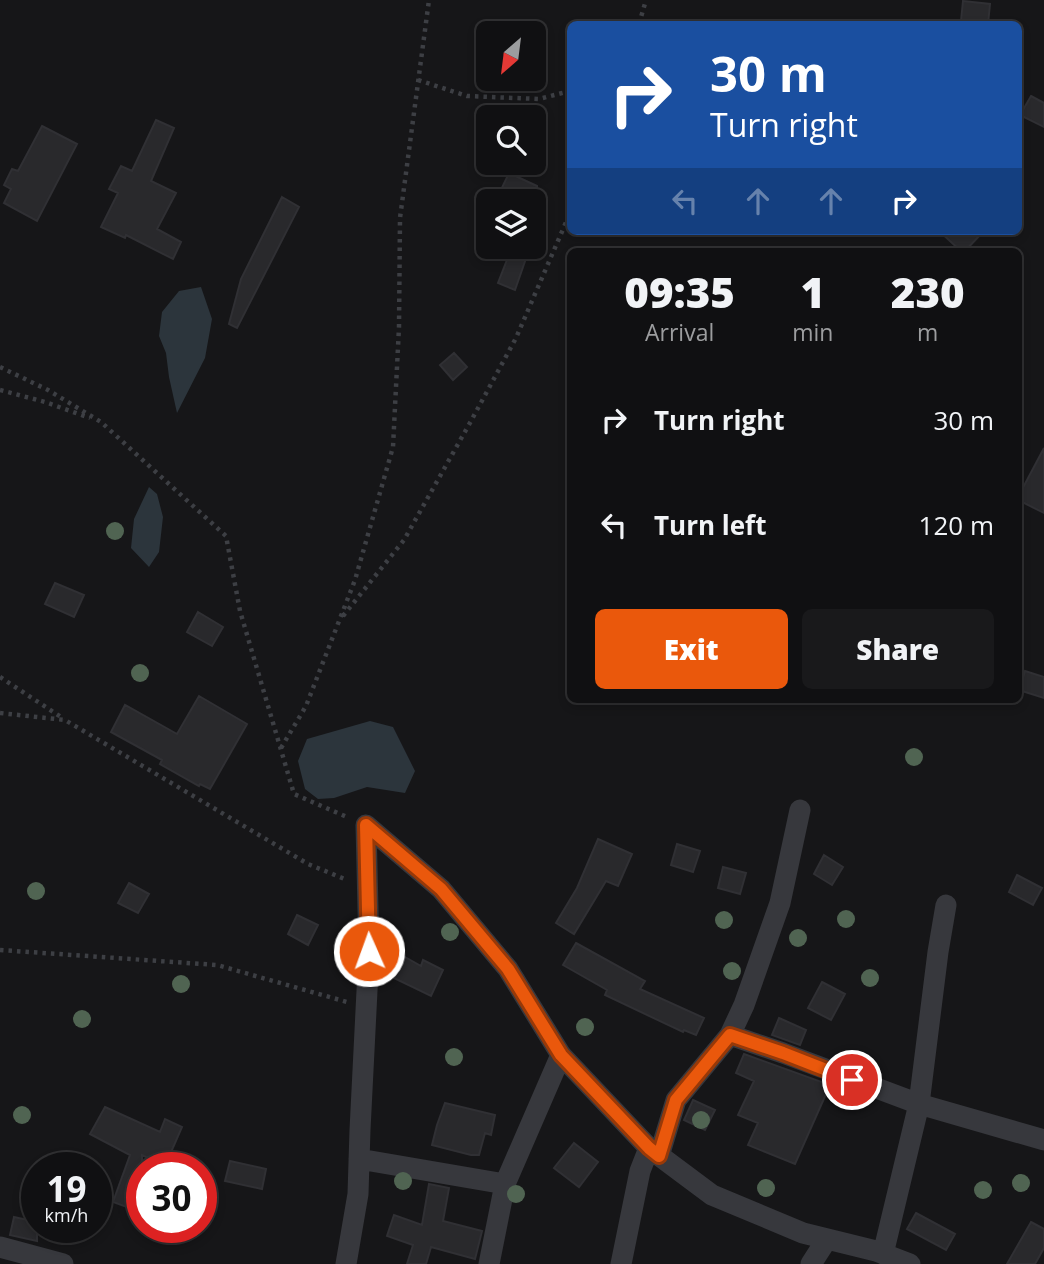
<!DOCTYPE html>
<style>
body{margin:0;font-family:"Open Sans",sans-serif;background:#19191b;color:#f1f3f6;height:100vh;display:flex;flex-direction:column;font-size:26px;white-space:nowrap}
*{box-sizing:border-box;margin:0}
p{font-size:23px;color:#9c9d9f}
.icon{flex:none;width:38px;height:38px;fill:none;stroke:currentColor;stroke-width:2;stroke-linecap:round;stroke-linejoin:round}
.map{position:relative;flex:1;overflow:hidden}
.sheet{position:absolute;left:567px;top:248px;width:455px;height:455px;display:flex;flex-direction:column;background:#101012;border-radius:10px;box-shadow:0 4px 10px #0003,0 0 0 2px #303032}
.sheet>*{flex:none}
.hud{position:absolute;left:567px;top:21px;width:455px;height:214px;border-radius:10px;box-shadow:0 4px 10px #0003,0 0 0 2px #303032;background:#1a4fa0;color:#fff;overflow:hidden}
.needle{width:46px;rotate:208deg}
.buttons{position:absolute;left:476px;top:21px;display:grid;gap:14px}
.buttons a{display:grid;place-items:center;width:70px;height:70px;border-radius:10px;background:#101012;box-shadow:0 4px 10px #0003,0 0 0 2px #303032;font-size:35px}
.speed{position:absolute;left:21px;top:1152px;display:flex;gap:14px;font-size:35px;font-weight:700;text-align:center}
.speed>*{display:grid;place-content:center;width:91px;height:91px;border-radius:50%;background:#101012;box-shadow:0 4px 10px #0003,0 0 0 2px #303032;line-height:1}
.speed small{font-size:18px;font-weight:400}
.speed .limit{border:10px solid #d22;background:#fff;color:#111}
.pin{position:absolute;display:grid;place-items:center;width:60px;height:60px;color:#fff;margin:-30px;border:4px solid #fff;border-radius:50%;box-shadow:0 2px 7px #0007}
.me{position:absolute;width:77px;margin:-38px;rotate:358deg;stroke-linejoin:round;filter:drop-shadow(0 0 5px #0008)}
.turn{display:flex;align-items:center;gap:24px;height:147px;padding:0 28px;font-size:32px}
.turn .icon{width:91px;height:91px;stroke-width:2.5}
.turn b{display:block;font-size:49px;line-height:60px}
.lanes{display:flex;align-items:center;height:66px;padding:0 28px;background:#0003;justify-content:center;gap:35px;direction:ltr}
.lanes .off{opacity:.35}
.eta{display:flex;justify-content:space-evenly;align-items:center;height:119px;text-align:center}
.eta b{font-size:42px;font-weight:800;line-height:49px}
.cta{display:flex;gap:14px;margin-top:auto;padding:14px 28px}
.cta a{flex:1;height:80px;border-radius:10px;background:#ea580c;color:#fff;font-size:28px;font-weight:800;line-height:80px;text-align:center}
.cta a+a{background:#19191b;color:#f1f3f6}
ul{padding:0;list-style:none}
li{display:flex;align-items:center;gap:21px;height:105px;padding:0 28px}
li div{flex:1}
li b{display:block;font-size:26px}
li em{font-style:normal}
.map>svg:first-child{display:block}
</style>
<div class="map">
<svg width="1044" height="1264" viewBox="0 0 1044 1264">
<rect width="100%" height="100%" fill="#161618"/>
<path fill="#2c353c" d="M201 287 212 319 205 358 177 413 169 377 166 353 159 336 162 312 179 291Z
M149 487 157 494 163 517 159 552 149 567 131 548 134 519Z
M370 721 393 727 415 771 405 793 367 787 334 798 318 799 305 789 298 761 307 739Z"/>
<path fill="#29292c" stroke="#303034" stroke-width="2" d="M963 1 990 4 988 24 961 21Z
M1031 96 1044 103V127L1020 115Z
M156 120 174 128 151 181 176 193 157 229 181 242 173 259 126 235 125 238 101 227 118 193 109 189 121 166 132 171Z
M42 126 77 144 37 221 4 203 11 189 4 185 12 169 18 171Z
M509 173 537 186V194L534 201H509L498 196Z
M282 197 299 207 237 328 229 324 241 279Z
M939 231H984L964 252H962Z
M512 247H530L515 290 498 283Z
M454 353 467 367 453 380 440 365Z
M1044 448V513L1018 500V497Z
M55 583 84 595 74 617 45 604Z
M198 612 223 627 212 646 187 632Z
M1025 671 1044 677V698L1019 690Z
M199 696 247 724 210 789 200 784 199 786 160 764 162 760 111 732 125 705 177 734Z
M598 839 632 854 618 886 606 881 574 934 556 923 577 888Z
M677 844 700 851 693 872 671 865Z
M824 855 843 867 832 885 814 874Z
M723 867 746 873 740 894 718 888Z
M1017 875 1042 888 1033 905 1009 892Z
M129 883 149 894 138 913 118 903Z
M297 915 318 925 308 945 288 934Z
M576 943 645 981 640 989 704 1018 696 1035 684 1030 683 1032 605 995 607 990 563 965Z
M405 957 421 966 423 960 443 970 431 996 394 978Z
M822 982 845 994 831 1020 808 1008Z
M779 1018 806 1030 800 1045 772 1035Z
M744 1054 830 1085 795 1164 748 1145 758 1123 738 1115 754 1081 736 1073Z
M693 1100 715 1110 705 1130 684 1120Z
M445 1103 495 1115 491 1135 485 1133 479 1155H471L432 1145 437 1125Z
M105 1107 160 1132 165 1119 182 1127 165 1166 142 1155V1191L135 1210 113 1202 130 1155 90 1134Z
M574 1143 598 1162 579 1187 554 1168Z
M230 1161 266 1169 262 1189 225 1181Z
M429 1184 449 1188 443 1221 482 1231 475 1259 431 1247 426 1264H407L413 1245 387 1236 394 1215 422 1225Z
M916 1213 955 1234 946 1250 907 1229Z
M14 1217 37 1222V1241L10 1235Z
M1031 1222 1044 1229V1248L1035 1264H1007Z"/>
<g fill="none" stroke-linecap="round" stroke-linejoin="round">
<path stroke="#3d3f44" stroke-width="4.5" stroke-dasharray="3.5 5" stroke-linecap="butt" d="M639 24 646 0
M418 80 467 96 539 99 570 91
M0 367 48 390 101 422 226 536 240 611 294 794 347 817
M0 390 45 402 90 418
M343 616 404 540 471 421 516 338 570 213
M0 677 64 719
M0 713 65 720 308 864 347 880
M281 748 306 706 355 580 393 447 399 327 400 218 429 0
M0 950 217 965 347 1002"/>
<path stroke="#37383d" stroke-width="21" d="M366 825 441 889 508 969 561 1055 649 1148 712 1195 803 1233 876 1251 910 1264
M730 1035 783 1053 919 1104 1044 1140
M659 1156 676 1100 730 1035 744 1005 780 903 800 810
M359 1159 505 1184 489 1264
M505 1184 561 1055
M0 1247 63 1264
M883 1254 919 1104 938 952 946 905
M346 1264 358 1194 360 1130 369 951 366 825
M621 1264 640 1171 649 1148
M811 1264 827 1239"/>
</g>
<g fill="#506452">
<circle cx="115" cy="531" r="9"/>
<circle cx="140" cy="673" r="9"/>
<circle cx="914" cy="757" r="9"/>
<circle cx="36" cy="891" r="9"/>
<circle cx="846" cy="919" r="9"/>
<circle cx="724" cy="920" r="9"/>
<circle cx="450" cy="932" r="9"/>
<circle cx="798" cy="938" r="9"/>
<circle cx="732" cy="971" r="9"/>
<circle cx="870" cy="978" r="9"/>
<circle cx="181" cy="984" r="9"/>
<circle cx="82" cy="1019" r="9"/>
<circle cx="585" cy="1027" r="9"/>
<circle cx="454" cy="1057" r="9"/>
<circle cx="22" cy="1115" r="9"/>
<circle cx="701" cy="1120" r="9"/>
<circle cx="403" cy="1181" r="9"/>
<circle cx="1021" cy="1183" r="9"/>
<circle cx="766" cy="1188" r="9"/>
<circle cx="983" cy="1190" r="9"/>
<circle cx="516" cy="1194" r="9"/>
</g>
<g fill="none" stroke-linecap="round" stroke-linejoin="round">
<defs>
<path id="route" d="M369 951 366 825 441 889 508 969 561 1055 649 1148 659 1156 676 1100 730 1035 783 1053 852 1080"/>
</defs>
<use href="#route" stroke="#983908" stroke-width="18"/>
<use href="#route" stroke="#ea580c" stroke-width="12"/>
</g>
</svg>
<div class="buttons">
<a><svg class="needle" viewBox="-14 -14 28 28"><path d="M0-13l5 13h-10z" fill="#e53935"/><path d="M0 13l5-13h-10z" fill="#9c9d9f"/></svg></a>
<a><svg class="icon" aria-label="search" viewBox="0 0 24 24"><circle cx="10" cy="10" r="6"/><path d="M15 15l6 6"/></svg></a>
<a><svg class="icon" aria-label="layers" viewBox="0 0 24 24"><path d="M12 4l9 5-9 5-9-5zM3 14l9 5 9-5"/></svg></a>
</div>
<div class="speed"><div>19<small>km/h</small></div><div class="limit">30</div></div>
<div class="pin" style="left:852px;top:1080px;background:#d93025"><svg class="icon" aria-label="arrive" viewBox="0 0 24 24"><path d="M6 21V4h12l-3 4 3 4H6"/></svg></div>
<svg class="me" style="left:369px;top:951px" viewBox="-20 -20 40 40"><circle r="17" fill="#ea580c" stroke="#fff" stroke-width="3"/><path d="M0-11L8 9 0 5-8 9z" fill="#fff"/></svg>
<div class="hud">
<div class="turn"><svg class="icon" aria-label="right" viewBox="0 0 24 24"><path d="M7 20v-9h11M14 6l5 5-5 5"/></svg><div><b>30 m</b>Turn right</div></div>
<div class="lanes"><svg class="icon off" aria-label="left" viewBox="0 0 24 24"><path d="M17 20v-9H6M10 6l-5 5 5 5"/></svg><svg class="icon off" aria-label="ahead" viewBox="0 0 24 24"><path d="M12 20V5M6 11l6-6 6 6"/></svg><svg class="icon off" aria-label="ahead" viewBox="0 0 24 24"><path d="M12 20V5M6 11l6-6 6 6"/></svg><svg class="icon" aria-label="right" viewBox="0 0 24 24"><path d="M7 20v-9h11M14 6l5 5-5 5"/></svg></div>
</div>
<section class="sheet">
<div class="eta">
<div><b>09:35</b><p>Arrival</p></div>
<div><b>1</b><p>min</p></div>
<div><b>230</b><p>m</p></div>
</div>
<ul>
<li><svg class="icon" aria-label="right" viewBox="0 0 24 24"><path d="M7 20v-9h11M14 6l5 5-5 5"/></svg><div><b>Turn right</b></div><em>30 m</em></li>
<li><svg class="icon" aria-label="left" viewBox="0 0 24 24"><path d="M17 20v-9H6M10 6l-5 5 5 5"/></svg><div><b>Turn left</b></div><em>120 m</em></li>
</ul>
<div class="cta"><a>Exit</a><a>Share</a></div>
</section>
</div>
